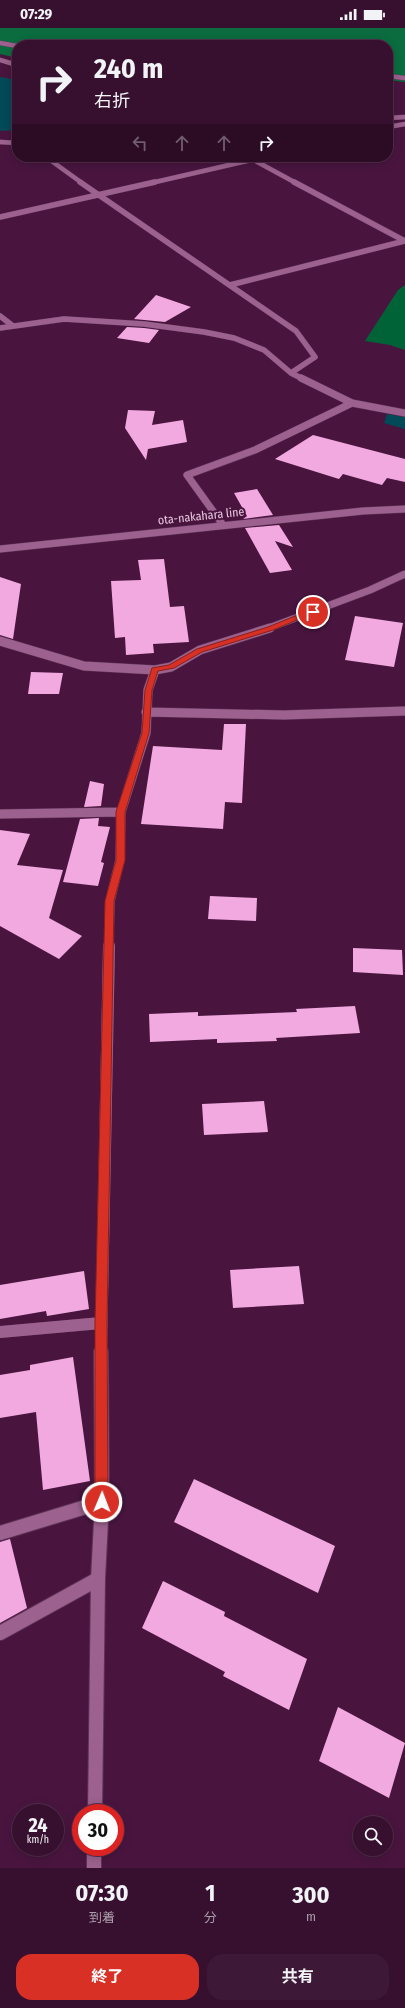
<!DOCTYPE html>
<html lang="ja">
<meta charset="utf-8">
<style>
body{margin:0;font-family:"Fira Sans Condensed","Noto Sans JP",sans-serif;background:#3e1937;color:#f1f3f6;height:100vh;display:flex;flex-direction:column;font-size:15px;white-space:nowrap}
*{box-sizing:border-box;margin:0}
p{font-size:13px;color:#aa9daa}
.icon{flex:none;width:22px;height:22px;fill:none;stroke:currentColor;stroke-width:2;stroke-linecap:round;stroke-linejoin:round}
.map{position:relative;height:1840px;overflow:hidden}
.drawer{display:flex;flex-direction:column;background:#37102f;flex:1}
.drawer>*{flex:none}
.guide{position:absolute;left:12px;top:12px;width:381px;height:122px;border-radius:16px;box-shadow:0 2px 10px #0003,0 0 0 1px #51304b;background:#37102f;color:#f1f3f6;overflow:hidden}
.fabs{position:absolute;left:353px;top:1788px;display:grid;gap:8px}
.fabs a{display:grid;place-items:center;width:40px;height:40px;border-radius:50%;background:#37102f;box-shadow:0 2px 10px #0003,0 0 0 1px #51304b;font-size:20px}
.speed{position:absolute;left:12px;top:1776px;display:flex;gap:8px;font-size:20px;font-weight:700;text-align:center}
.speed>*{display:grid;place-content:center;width:52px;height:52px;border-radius:50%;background:#37102f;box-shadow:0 2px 10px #0003,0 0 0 1px #51304b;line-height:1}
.speed small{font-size:10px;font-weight:400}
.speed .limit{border:6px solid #d22;background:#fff;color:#111}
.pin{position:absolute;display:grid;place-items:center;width:34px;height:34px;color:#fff;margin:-17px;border:2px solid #fff;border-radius:50%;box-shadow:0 1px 4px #0007}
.me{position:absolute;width:44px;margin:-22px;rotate:1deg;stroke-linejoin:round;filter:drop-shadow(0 0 3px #0008)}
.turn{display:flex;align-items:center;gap:14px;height:84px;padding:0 16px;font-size:18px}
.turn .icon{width:52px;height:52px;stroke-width:2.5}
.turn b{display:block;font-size:28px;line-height:34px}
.lanes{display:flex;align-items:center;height:38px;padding:0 16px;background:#0003;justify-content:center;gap:20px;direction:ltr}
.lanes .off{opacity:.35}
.eta{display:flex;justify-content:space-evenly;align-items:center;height:68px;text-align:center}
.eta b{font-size:24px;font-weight:700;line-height:28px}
.button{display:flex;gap:8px;margin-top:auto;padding:8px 16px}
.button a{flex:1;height:46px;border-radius:16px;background:#d93025;color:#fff;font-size:16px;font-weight:700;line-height:46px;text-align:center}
.button a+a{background:#3e1937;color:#f1f3f6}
.status{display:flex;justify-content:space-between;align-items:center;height:28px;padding:0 20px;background:#37102f;direction:ltr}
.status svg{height:11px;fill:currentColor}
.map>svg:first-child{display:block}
</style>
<div class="status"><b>07:29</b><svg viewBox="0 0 49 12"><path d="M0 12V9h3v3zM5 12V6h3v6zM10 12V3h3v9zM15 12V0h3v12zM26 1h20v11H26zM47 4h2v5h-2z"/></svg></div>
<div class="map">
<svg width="405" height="1840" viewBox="0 0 405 1840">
<rect width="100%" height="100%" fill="#49153f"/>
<path fill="#006338" d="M405 257V322L390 317 365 313 398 262Z"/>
<path fill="#0b6c3f" d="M0 0H405V54L388 52V17H17V30L0 26Z"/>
<path fill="#024a58" d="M0 49 17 52V102L0 103Z
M387 386 405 389V401L384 395Z"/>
<path fill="#f2a9e0" d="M156 267 191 279 165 294 134 291Z
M127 299 144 300 159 302 149 315 117 310Z
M128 382 155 383 152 397 183 392 187 414 148 421 146 432 125 400Z
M313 407 405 431V454L387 450 382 457 343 446 339 451 275 431Z
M257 461 273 487 243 491 247 488 234 465Z
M279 497 293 519 275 513 292 542 270 545 245 500Z
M164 531 170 579 184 578 189 614 153 616 154 625 126 627 125 609 115 610 111 553 141 552 138 532Z
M0 549 21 556 13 611 0 607Z
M355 588 403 595 394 639 345 632Z
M31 644 63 645 59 666H28Z
M224 696H246L242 775 225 774 223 801 141 796 153 718 222 722Z
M90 753 104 756 101 778 84 779Z
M99 790 98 798 110 799 101 834 104 835 98 858 63 854 80 791Z
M0 802 30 806 17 837 63 842 49 890 82 908 59 931 0 898Z
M210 868 257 870 256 893 208 891Z
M353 920 402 922 403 947 353 944Z
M355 978 360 1005 276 1010 277 1013 217 1015V1011L150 1014 149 986 198 984V988L297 984 296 981Z
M264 1073 268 1104 204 1107 202 1076Z
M299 1238 304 1276 233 1280 230 1242Z
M84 1243 89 1281 47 1288 46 1283 0 1291V1257Z
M73 1329 90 1453 43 1462 36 1384 0 1390V1347L30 1342V1337Z
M194 1451 335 1518 318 1565 174 1494Z
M10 1511 27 1580 0 1595V1514Z
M163 1553 225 1584 224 1588 307 1631 289 1682 223 1648 225 1644 142 1600Z
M338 1679 405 1715 389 1770 319 1733Z"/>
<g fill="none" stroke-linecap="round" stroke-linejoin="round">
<defs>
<path id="minor-far5" d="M0 15 17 18
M0 32 17 37
M388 48 405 50
M388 90 405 89
M388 99 405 96
M0 114 17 115
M46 129 82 155
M250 130 296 155
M151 155 264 129"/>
<path id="minor-far4" d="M80 154 296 303 315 329 291 345
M294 154 405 213
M0 189 155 154
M230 257 405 213
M0 288 13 298
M0 300 64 291 144 296 204 304 234 310 264 322 291 345 303 351"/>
<path id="minor-far3" d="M301 350 352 375 405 385
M223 497 187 447 255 422 352 375
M266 601 370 562 405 546"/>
<path id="minor-far2" d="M0 613 84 638 155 642 171 639 200 622 270 600
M146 684 284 687 405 683
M0 786 121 784
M109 919 110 873 120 832 121 784 146 705 148 662 155 642"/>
<path id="minor-far1" d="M0 1304 101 1295
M101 1325 109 918"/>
<path id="minor" d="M0 1505 102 1474
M0 1605 98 1551
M95 1785 98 1551 102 1474 101 1324
M94 1819V1840"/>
<path id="secondary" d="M0 521 363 483 405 481"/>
</defs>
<use href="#minor-far5" stroke="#5d3355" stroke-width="5"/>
<use href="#minor-far4" stroke="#5d3355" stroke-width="6"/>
<use href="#minor-far3" stroke="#5d3355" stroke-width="8"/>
<use href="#minor-far2" stroke="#5d3355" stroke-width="10"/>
<use href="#minor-far1" stroke="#5d3355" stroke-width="12"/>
<use href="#minor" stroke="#5d3355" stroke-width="16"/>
<use href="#secondary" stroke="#5d3355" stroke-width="8"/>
<use href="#minor-far5" stroke="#9c618e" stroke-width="4.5"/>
<use href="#minor-far4" stroke="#9c618e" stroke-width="5.5"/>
<use href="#minor-far3" stroke="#9c618e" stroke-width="7"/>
<use href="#minor-far2" stroke="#9c618e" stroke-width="9"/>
<use href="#minor-far1" stroke="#9c618e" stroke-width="12"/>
<use href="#minor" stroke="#9c618e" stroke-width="14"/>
<use href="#secondary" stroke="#9c618e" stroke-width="7"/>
</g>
<path fill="#d93025" stroke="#8d1f18" d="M310 582 316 584 273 602 202 624 174 640 158 643 152 662 149 705 125 784V832L114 873 107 1295 108 1474 106 1478 102 1480 97 1478 95 1474V1295L105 873 116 832V784L142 705 145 662 152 640 169 637 197 621 268 599Z"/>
<g text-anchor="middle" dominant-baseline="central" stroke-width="4" stroke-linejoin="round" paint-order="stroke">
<g font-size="12" fill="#e7c6de" stroke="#49153f">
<text transform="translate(201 488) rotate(-6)">ota-nakahara line</text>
</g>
</g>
</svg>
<div class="fabs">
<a><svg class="icon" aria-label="search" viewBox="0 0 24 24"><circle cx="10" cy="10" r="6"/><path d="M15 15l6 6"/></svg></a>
</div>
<div class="speed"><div>24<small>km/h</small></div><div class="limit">30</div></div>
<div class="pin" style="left:313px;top:584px;background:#d93025"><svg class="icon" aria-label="arrive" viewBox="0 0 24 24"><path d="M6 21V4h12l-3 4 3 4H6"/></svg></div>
<svg class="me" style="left:102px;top:1474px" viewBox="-20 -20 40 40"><circle r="17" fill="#d93025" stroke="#fff" stroke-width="3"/><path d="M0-11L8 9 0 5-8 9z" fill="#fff"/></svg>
<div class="guide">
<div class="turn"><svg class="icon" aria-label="right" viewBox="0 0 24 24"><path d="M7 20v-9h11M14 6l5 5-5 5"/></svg><div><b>240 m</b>右折</div></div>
<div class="lanes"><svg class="icon off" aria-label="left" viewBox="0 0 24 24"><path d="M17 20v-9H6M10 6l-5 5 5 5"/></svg><svg class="icon off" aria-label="ahead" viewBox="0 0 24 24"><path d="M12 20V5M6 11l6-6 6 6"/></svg><svg class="icon off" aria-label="ahead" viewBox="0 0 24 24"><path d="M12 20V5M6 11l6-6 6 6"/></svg><svg class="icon" aria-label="right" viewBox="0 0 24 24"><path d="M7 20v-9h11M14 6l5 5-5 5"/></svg></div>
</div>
</div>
<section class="drawer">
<div class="eta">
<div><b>07:30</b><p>到着</p></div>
<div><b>1</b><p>分</p></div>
<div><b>300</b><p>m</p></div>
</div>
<div class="button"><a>終了</a><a>共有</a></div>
</section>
